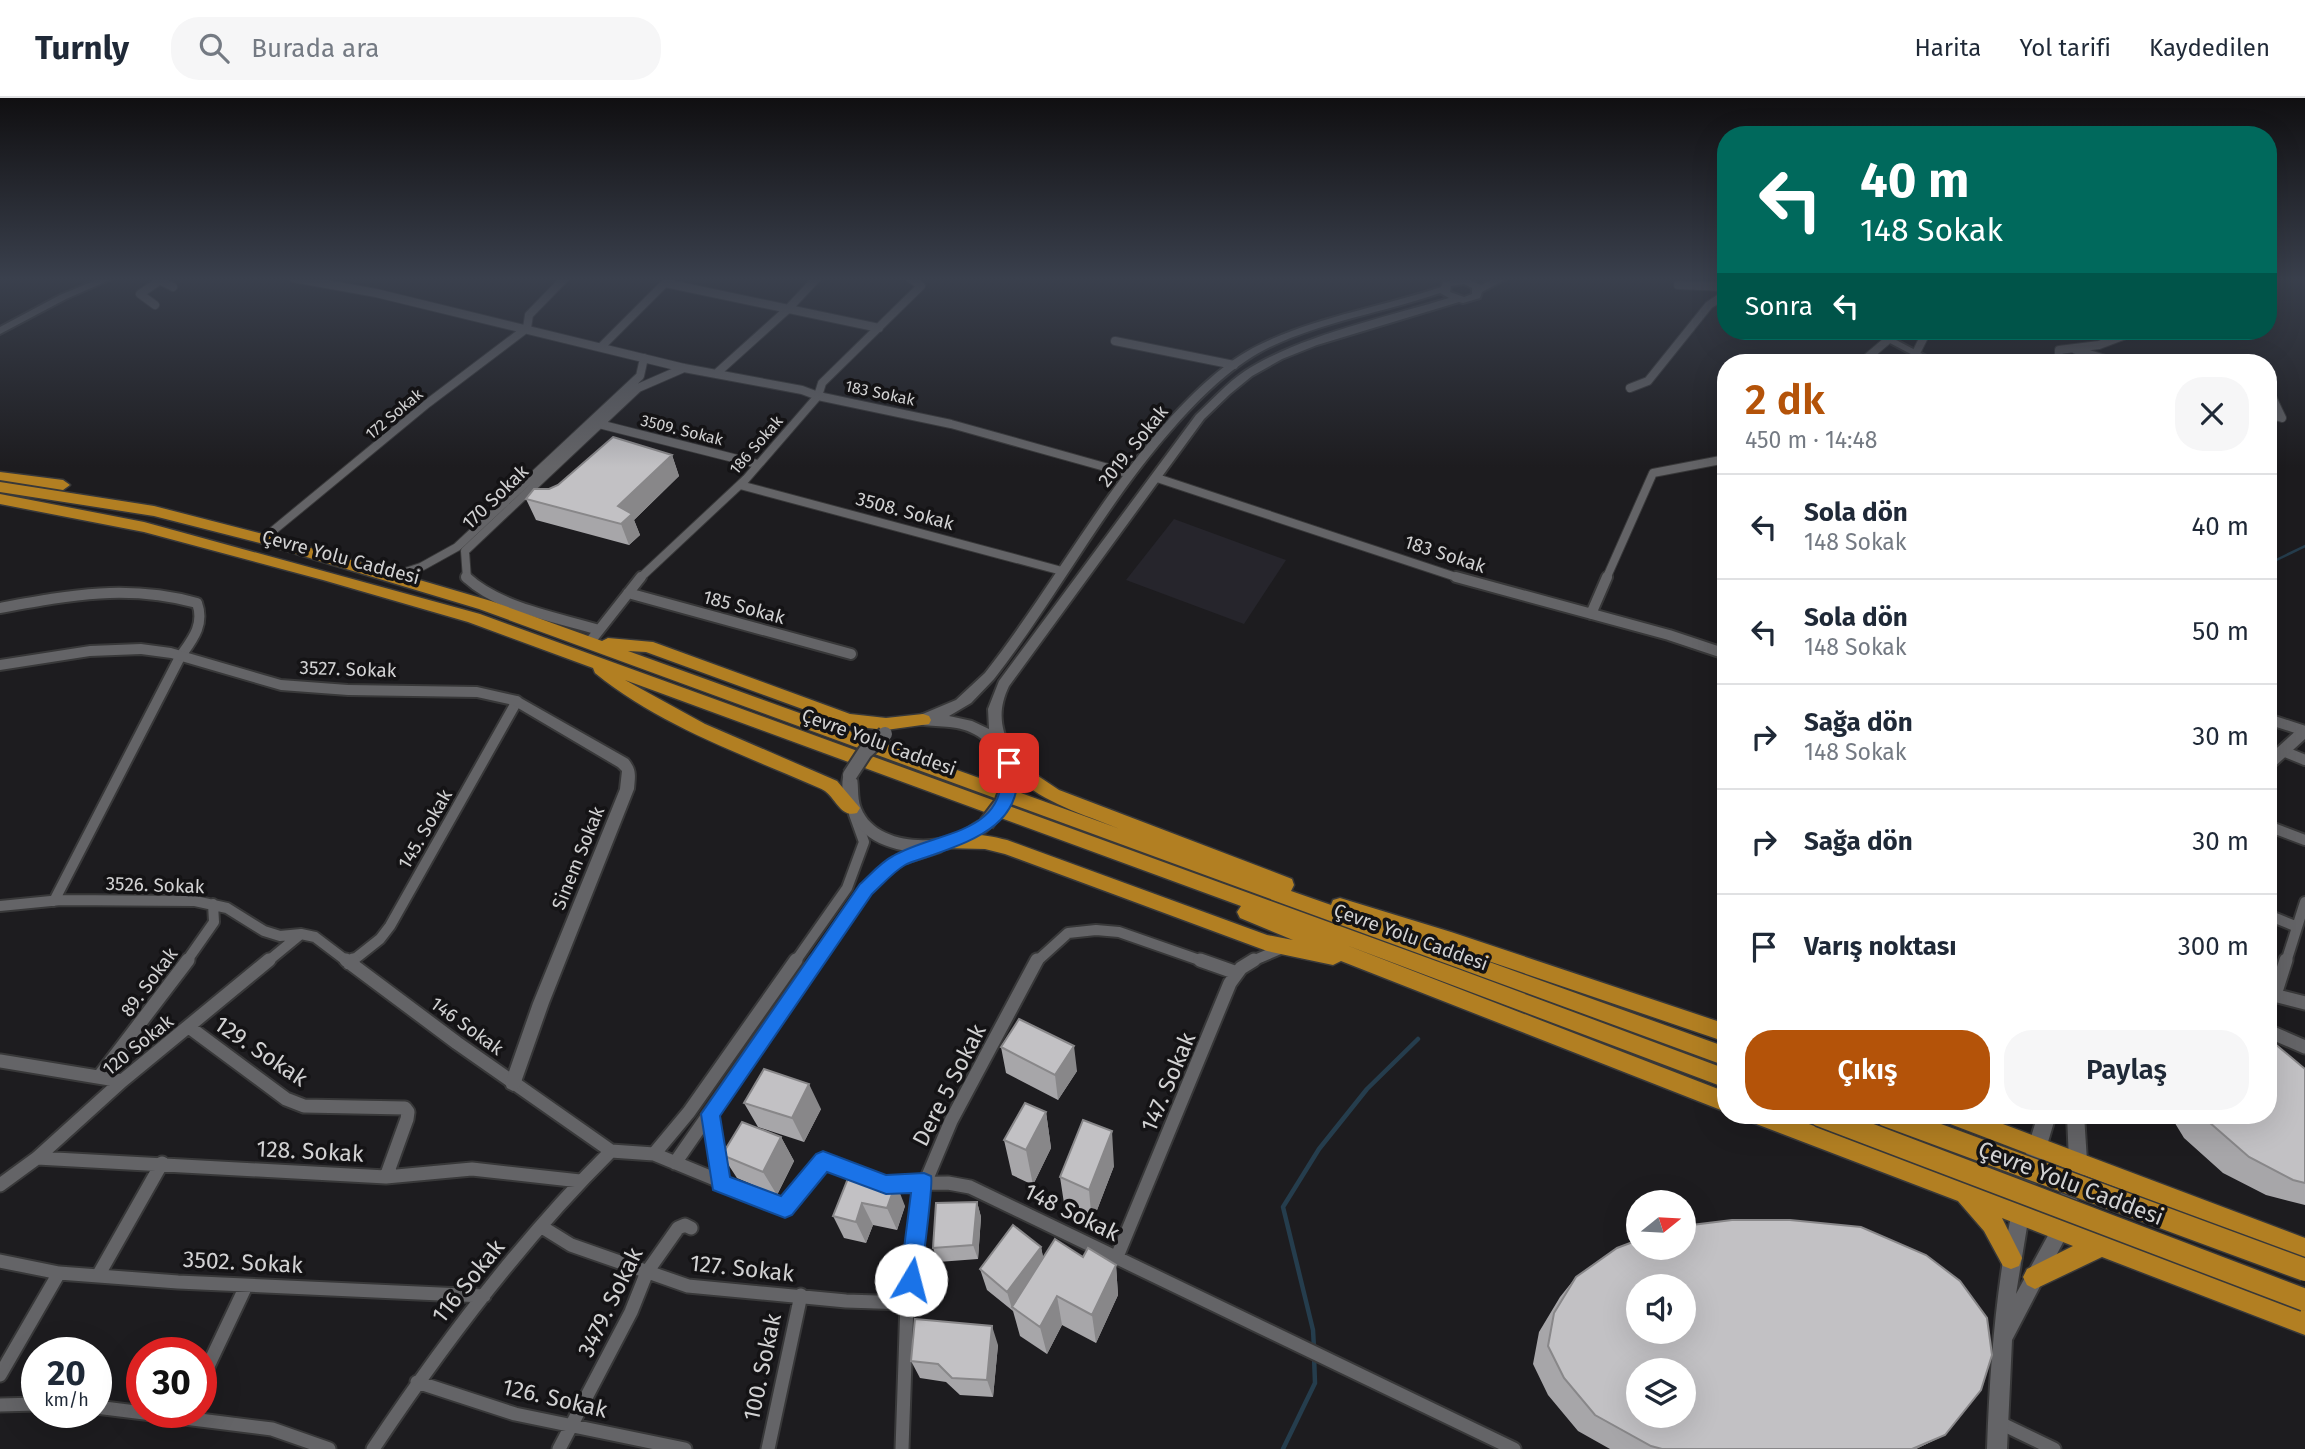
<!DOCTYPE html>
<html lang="tr">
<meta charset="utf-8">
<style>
body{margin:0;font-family:"Fira Sans",sans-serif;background:#f6f6f7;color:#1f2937;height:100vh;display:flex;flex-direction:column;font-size:26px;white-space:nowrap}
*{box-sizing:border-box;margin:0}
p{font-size:23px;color:#747a83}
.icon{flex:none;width:38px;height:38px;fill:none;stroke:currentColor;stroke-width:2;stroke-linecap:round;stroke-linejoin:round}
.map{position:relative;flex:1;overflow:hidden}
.side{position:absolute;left:1717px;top:256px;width:560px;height:770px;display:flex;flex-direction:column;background:#fff;border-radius:28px;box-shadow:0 7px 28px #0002}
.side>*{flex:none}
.top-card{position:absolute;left:1717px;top:28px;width:560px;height:214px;border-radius:28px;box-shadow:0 7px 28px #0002;background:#00695c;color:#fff;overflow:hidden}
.needle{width:46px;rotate:72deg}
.buttons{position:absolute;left:1626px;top:1092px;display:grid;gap:14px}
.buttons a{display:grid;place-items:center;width:70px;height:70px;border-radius:50%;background:#fff;box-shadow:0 7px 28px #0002;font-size:35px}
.speed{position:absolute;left:21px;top:1239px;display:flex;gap:14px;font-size:35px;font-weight:700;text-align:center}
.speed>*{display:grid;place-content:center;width:91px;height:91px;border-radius:50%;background:#fff;box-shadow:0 7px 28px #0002;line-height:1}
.speed small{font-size:18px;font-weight:400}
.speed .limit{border:10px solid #d22;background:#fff;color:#111}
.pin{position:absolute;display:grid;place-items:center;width:60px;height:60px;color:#fff;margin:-30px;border-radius:14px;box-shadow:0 4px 10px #0006}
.me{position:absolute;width:77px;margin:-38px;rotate:8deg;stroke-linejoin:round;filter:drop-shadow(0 0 5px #0008)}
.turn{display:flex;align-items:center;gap:24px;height:147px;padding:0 28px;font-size:32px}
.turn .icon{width:91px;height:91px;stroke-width:2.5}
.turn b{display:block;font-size:49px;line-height:60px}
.then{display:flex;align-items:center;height:66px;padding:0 28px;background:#0003;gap:14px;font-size:26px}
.round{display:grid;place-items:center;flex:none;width:74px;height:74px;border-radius:28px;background:#f6f6f7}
.head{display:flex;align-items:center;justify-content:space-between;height:119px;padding:0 28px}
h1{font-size:42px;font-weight:600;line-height:52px;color:#b45309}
.button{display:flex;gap:14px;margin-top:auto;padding:14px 28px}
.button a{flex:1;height:80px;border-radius:28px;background:#b45309;color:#fff;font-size:28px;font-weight:600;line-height:80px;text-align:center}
.button a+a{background:#f6f6f7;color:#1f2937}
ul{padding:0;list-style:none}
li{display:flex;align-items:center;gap:21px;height:105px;padding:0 28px;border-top:2px solid #e0e1e3}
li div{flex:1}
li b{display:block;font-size:26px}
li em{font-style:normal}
header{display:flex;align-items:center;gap:42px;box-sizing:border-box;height:98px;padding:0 35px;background:#fff;border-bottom:2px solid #e0e1e3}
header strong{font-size:33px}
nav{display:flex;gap:38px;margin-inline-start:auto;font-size:24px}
.search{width:490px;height:63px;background:#f6f6f7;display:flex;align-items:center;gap:18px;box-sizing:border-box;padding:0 24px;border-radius:28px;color:#747a83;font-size:26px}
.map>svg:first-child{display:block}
</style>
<header>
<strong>Turnly</strong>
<div class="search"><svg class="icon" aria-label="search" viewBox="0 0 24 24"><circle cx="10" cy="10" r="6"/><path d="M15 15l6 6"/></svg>Burada ara</div>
<nav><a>Harita</a><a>Yol tarifi</a><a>Kaydedilen</a></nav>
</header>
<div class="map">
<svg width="2305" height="1351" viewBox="0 0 2305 1351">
<rect width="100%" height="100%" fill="#1d1c1f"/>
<path fill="#26252c" d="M1174 421 1286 462 1244 526 1126 482Z"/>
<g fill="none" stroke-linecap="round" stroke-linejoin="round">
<path stroke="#253d4d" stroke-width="2.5" d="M2268 466 2305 448"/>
<path stroke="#253d4d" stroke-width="4.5" d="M1314 1250 1313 1232 1283 1109 1319 1051 1367 991 1418 941
M1283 1351 1315 1285 1314 1258"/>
<defs>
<path id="minor-far2" d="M155 180 173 189
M293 180 376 195 684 270 802 292 818 298 951 326 1130 376
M665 185 879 230
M1678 187 1726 189
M155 207 140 196 159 183
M1115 243 1234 267
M601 249 668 182
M2076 252 2115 264
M1916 255 1927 233
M1862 264 1889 241
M2059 264V252L2099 247 2136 233
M718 274 788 211 817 180
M1630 290 1648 283 1709 207 1723 198 1726 189
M2268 316 2282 320 2272 299 2269 281
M599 326 757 366
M1157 380 1462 481
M740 387 1062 473
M263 441 428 305 527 230 529 217 565 180
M390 479 421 469 457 449 640 278 644 260
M467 481 465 453 638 290 684 270
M639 481 746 381 818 298 822 285 921 188 910 180
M1606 481 1653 375 1726 361"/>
<path id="minor-far1" d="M466 479C499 510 556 519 599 532
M1456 479 1669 537 1726 556
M628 495 851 556
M0 510C70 497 127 486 197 505 205 527 192 542 180 559L54 803
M1591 516 1607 479
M589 545 641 479
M2268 621 2305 633
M2283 653 2305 662
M2268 728 2305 742
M0 808 61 802 195 803 227 810 264 833 280 838 301 836 315 839 348 864
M2268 817 2295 828
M186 864 214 824 213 806
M267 864 301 836
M351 864 380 841 390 828 517 603
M795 864 847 790 864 744 854 716
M815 864 866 791 899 762 939 749
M1036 864 1068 835 1096 832 1119 834 1205 864
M1250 864 1285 849
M2286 864 2305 804"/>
<path id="minor" d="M346 862 457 945 611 1053
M1200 862 1234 874
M349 865 353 862
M2270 896 2305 905
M2275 897 2286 862
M189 929 286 1001 304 1008 405 1010 408 1014 407 1021 386 1079
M2268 933 2305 949
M0 963 122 983
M99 979 188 862
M710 1016 720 1085
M611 1053 654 1056 785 1110 823 1063 862 1077
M654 1056 689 1014 796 862
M37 1060 386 1079 472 1071 580 1083
M675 1065 816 862
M884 1086 948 1085 970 1089 1514 1351
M0 1087 37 1060 122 983 269 862
M542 1129 571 1147 688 1188 846 1203 907 1205
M1116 1161 1230 885 1241 870 1254 862
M0 1163 59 1175 178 1184 484 1198
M99 1176 162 1065
M0 1277 59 1175
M201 1283 246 1188
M417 1284 515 1316 685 1351
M0 1307 37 1306
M96 1309 272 1331 329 1351
M1998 1324 2054 1351
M373 1351C443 1246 521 1142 611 1053
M559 1351 631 1214 647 1174 678 1130 685 1127 691 1130
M768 1351 801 1197
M902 1351 907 1205 920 1097 951 1023 1037 862"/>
<path id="tertiary" d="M101 180H114L66 201 0 236V229L60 197Z
M1465 180 1481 187 1496 180H1508L1482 194 1480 200 1463 205 1459 204 1317 247 1282 261 1252 278 1230 296 1204 321 1009 588C998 611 1000 628 1010 650L1008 654C996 657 986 642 974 636 956 626 937 630 918 626L916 622 918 618 956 602 985 575C1050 492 1099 399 1169 321 1195 293 1224 264 1259 247 1316 219 1381 209 1441 189L1443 184ZM1464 186 1472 190V196L1464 199 1450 194 1451 188ZM1440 195 1449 200C1387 219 1299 238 1245 273 1227 285 1212 302 1196 317L999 583 988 611 989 631 972 623 949 618 971 605 994 581C1058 499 1106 405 1176 327 1201 299 1230 270 1264 252 1319 224 1382 215 1440 195Z
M1867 233H1879L1938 264H1926Z
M141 546 171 550 281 582 348 587 477 589 517 598 628 661C637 672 635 678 634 691L549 905 519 990 513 993 507 990 505 985 533 905 620 691 622 673 618 669 513 607 477 599 348 597 281 592 171 560 141 556 90 558 0 572V562L90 548Z
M2305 628V641L2273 670 2268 671V658L2300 629Z
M850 672 855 673C860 685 856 698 861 710 874 743 923 747 952 738 965 734 974 724 986 720L991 722 993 726C989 733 980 738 972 742 929 764 860 757 845 705 842 695 841 682 845 673Z
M2038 1017H2056L2032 1098 2016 1196 2052 1130 2069 1063 2067 1017H2084L2087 1063 2069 1133 2012 1242 2007 1351H1987C1991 1235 2001 1128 2038 1017Z"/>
<path id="trunk" d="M0 374 63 382 70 387 63 392 0 382Z
M0 384 154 408 263 436 491 503 602 543 608 540 653 544 850 616 886 620 923 616 929 618 931 622 929 626 886 632 849 628 646 554 628 553 1120 731C1071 711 1022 700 994 650L997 645H1009L1026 670 1059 692 1292 781 1294 787 1291 793 1331 807 1333 802 1340 800 1451 834 1726 926V944L1456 852 1726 949V968L479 511 260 445 154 418 0 394Z
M0 396 144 424 480 516 1458 871 1726 971V990L1346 847 1726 994V1014L1341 863 1333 867 1267 853 1005 756 985 751 943 750 940 745 943 740C963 733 987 737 1007 742L1267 837 1293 842 1240 820 1237 814 1241 808 625 582 705 626 837 683 860 710 857 715C841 720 836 701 825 693 821 690 814 688 810 686 736 654 658 626 595 575L593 570 468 524 323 482 144 434 0 406Z
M1748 1017H1785L2305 1213V1237L2102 1159 2035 1191 2027 1187 2023 1179 2027 1171 2073 1148 2002 1120 2022 1160 2019 1168 2011 1171 2003 1168 1984 1133 1958 1103 1751 1024Z
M1942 1017H1979L2305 1140V1162L1945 1024Z"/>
</defs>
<use href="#minor-far2" stroke="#383839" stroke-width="10"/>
<use href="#minor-far1" stroke="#383839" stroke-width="14"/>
<use href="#minor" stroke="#383839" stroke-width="17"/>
<use href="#tertiary" stroke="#383839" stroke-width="4"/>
<use href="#trunk" stroke="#383839" stroke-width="3"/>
<use href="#minor-far2" stroke="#646467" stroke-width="8"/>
<use href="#minor-far1" stroke="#646467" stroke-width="10"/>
<use href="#minor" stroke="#646467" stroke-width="13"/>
<use href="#tertiary" fill="#646467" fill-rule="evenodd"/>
<use href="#trunk" fill="#b27f22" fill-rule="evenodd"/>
<defs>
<path id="tertiary-bridge" d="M850 677 865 654 885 636
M986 726 1002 705 1011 680"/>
<path id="trunk-bridge" d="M1819 1017 2305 1202
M1885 1017 2305 1172"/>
</defs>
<use href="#tertiary-bridge" stroke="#383839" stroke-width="18" stroke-linecap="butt"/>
<use href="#trunk-bridge" stroke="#383839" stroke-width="25" stroke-linecap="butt"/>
<use href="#tertiary-bridge" stroke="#646467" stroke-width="14"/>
<use href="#trunk-bridge" stroke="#b27f22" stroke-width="22"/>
</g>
<path fill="#a7a6a9" d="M672 357 679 378 634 422 640 437 629 447 536 422 526 401 549 391Z
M2274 945 2305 971V1107L2266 1097 2223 1075 2184 1040 2170 1017H2268Z
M1001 949 1077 973 1058 1002 1006 975Z
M744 1005 821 1011 804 1044 758 1029Z
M1046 1014 1051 1050 1033 1087 1012 1077 1004 1042Z
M781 1039 794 1063 777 1097 737 1080 722 1057Z
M1114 1068 1092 1125 1065 1112 1060 1079Z
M851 1073 905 1108 897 1132 873 1127 866 1145 844 1140 833 1118Z
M977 1104 981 1119 978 1161 938 1164 933 1150Z
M1041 1149 1043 1159H1083L1116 1167 1118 1197 1096 1245 1062 1227 1047 1256 1020 1238 1013 1213 987 1192 980 1171Z
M1576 1179 1945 1337 1916 1351H1610L1578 1333 1548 1297 1533 1266 1539 1234 1560 1199Z
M998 1247 993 1299 960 1297 946 1284 920 1280 911 1263Z"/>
<path fill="#888789" d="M672 357 679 378 634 422 640 437 629 447 621 426 618 408Z
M1074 948 1077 973 1058 1002 1055 977Z
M809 986 821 1011 804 1044 792 1020Z
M1046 1014 1051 1050 1033 1087 1026 1052Z
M1112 1033 1114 1068 1092 1125 1089 1092Z
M781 1039 794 1063 777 1097 763 1074Z
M896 1085 905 1108 897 1132 887 1110Z
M977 1104 981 1119 978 1161 973 1147Z
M862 1105 873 1127 866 1145 856 1124Z
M1041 1149 1045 1169 1012 1209 1013 1214 1007 1194Z
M1116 1167 1118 1197 1096 1245 1092 1217Z
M1057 1198 1062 1227 1047 1256 1040 1229Z
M992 1228 998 1247 993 1299 987 1282Z
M1945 1337 1916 1351H1912Z"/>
<path fill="#c2c1c4" stroke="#888789" stroke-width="2" fill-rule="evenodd" d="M613 339 672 357 618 408 632 416 621 426 526 401 534 391H549L558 387Z
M1019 921 1074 948 1055 977 1001 949Z
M2268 935 2274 945 2305 971V1085L2293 1082 2249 1059 2209 1024 2204 1017H2268Z
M764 971 809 986 792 1020 744 1005Z
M1025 1005 1046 1014 1026 1052 1004 1042Z
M1083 1022 1112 1033 1089 1092 1060 1079Z
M742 1024 781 1039 763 1074 722 1057Z
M851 1073 896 1085 887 1110 862 1105 856 1124 833 1118Z
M977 1104 973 1147 933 1150 936 1105Z
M1732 1122H1790L1861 1129 1926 1157 1960 1183 1987 1220 1992 1257 1981 1292 1945 1337 1912 1351H1662L1651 1348 1595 1317 1564 1280 1548 1248 1554 1215 1576 1179 1617 1150 1638 1142V1150H1684V1128ZM1638 1188H1684V1234H1638ZM1638 1272H1684V1318H1638Z
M1013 1127 1041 1149 1007 1194 980 1171Z
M1055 1141 1083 1159 1088 1150 1116 1167 1092 1217 1057 1198 1040 1229 1012 1209Z
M915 1221 992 1228 987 1282 952 1280 938 1266 911 1263Z"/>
<linearGradient id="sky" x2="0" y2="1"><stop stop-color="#100f11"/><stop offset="0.49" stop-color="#3a404d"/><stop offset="1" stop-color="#3a404d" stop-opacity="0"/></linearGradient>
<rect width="2305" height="369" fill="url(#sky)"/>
<path fill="#1a73e8" stroke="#114b97" stroke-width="2" d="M1009 659 1017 665C1025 725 977 741 930 758 922 761 912 763 905 767 893 774 882 787 872 796L720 1018 730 1079 781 1098 816 1056 823 1053 886 1077 924 1075 931 1078C934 1085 922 1167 921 1182L918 1190 911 1193 903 1190 900 1182 911 1095 886 1096 827 1074 792 1117 785 1120 713 1092 701 1016 860 786C870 777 881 764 893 758 938 732 1010 738 1001 665Z"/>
<g text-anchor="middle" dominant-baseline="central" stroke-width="7" stroke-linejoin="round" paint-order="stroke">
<g font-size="16" fill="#d2d2d3" stroke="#141315">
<text transform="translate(880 295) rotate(12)">183 Sokak</text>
<text transform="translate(394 316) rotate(-40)">172 Sokak</text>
<text transform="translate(682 332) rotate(14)">3509. Sokak</text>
<text transform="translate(756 347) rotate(-49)">186 Sokak</text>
</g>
<g font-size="19" fill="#d2d2d3" stroke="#141315">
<text transform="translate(1133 348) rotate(-51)">2019. Sokak</text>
<text transform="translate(495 399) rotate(-44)">170 Sokak</text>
<text transform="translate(905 413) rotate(15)">3508. Sokak</text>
<text transform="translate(1445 456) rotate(18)">183 Sokak</text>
<text transform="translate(341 459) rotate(15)">Çevre Yolu Caddesi</text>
<text transform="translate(744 509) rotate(15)">185 Sokak</text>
<text transform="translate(348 571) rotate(2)">3527. Sokak</text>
<text transform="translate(879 644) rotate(20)">Çevre Yolu Caddesi</text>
<text transform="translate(425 731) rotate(-60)">145. Sokak</text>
<text transform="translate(578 760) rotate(-68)">Sinem Sokak</text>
<text transform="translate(155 787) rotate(2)">3526. Sokak</text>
<text transform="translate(1411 839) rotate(20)">Çevre Yolu Caddesi</text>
<text transform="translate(149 884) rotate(-53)">89. Sokak</text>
<text transform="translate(467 928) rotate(36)">146 Sokak</text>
<text transform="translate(138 947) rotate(-39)">120 Sokak</text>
</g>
<g font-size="23" fill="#d2d2d3" stroke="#141315">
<text transform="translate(261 953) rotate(34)">129. Sokak</text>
<text transform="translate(1168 984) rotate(-67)">147. Sokak</text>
<text transform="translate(949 987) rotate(-63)">Dere 5 Sokak</text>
<text transform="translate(310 1053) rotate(3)">128. Sokak</text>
<text transform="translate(2071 1085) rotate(21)">Çevre Yolu Caddesi</text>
<text transform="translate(1072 1114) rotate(26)">148 Sokak</text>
<text transform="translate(243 1164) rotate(3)">3502. Sokak</text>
<text transform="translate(742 1170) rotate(6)">127. Sokak</text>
<text transform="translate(468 1183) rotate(-51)">116 Sokak</text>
<text transform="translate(610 1204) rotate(-64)">3479. Sokak</text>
<text transform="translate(762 1269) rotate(-78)">100. Sokak</text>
<text transform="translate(555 1300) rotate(13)">126. Sokak</text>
</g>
</g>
</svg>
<div class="buttons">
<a><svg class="needle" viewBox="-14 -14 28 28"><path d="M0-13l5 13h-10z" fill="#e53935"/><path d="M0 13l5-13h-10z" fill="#747a83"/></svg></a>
<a><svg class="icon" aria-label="sound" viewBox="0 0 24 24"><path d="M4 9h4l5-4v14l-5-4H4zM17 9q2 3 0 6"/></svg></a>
<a><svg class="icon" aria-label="layers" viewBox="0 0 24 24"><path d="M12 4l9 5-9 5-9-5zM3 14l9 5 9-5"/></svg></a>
</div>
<div class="speed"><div>20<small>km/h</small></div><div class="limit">30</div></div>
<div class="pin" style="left:1009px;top:665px;background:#d93025"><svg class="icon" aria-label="arrive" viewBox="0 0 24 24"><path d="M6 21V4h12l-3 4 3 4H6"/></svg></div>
<svg class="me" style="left:911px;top:1182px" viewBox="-20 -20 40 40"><circle r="19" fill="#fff"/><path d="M0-13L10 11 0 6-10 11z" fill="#1a73e8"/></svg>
<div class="top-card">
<div class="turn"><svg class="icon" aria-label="left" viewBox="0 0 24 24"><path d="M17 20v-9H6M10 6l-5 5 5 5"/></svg><div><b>40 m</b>148 Sokak</div></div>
<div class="then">Sonra<svg class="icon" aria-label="left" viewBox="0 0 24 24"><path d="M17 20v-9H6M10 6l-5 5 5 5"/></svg></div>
</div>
<section class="side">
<div class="head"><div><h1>2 dk</h1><p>450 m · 14:48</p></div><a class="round"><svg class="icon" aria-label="close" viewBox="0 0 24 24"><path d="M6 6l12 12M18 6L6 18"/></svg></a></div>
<ul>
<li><svg class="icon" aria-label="left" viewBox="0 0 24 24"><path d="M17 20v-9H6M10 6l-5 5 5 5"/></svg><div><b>Sola dön</b><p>148 Sokak</p></div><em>40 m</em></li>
<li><svg class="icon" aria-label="left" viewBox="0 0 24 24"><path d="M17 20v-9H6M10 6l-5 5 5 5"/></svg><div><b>Sola dön</b><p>148 Sokak</p></div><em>50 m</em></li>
<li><svg class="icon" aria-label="right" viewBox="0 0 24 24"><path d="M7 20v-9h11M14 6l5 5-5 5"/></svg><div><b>Sağa dön</b><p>148 Sokak</p></div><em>30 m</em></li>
<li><svg class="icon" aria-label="right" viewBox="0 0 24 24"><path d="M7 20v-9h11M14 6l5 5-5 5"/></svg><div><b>Sağa dön</b></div><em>30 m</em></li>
<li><svg class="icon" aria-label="arrive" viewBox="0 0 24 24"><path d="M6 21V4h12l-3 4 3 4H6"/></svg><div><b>Varış noktası</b></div><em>300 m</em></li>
</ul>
<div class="button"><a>Çıkış</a><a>Paylaş</a></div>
</section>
</div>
